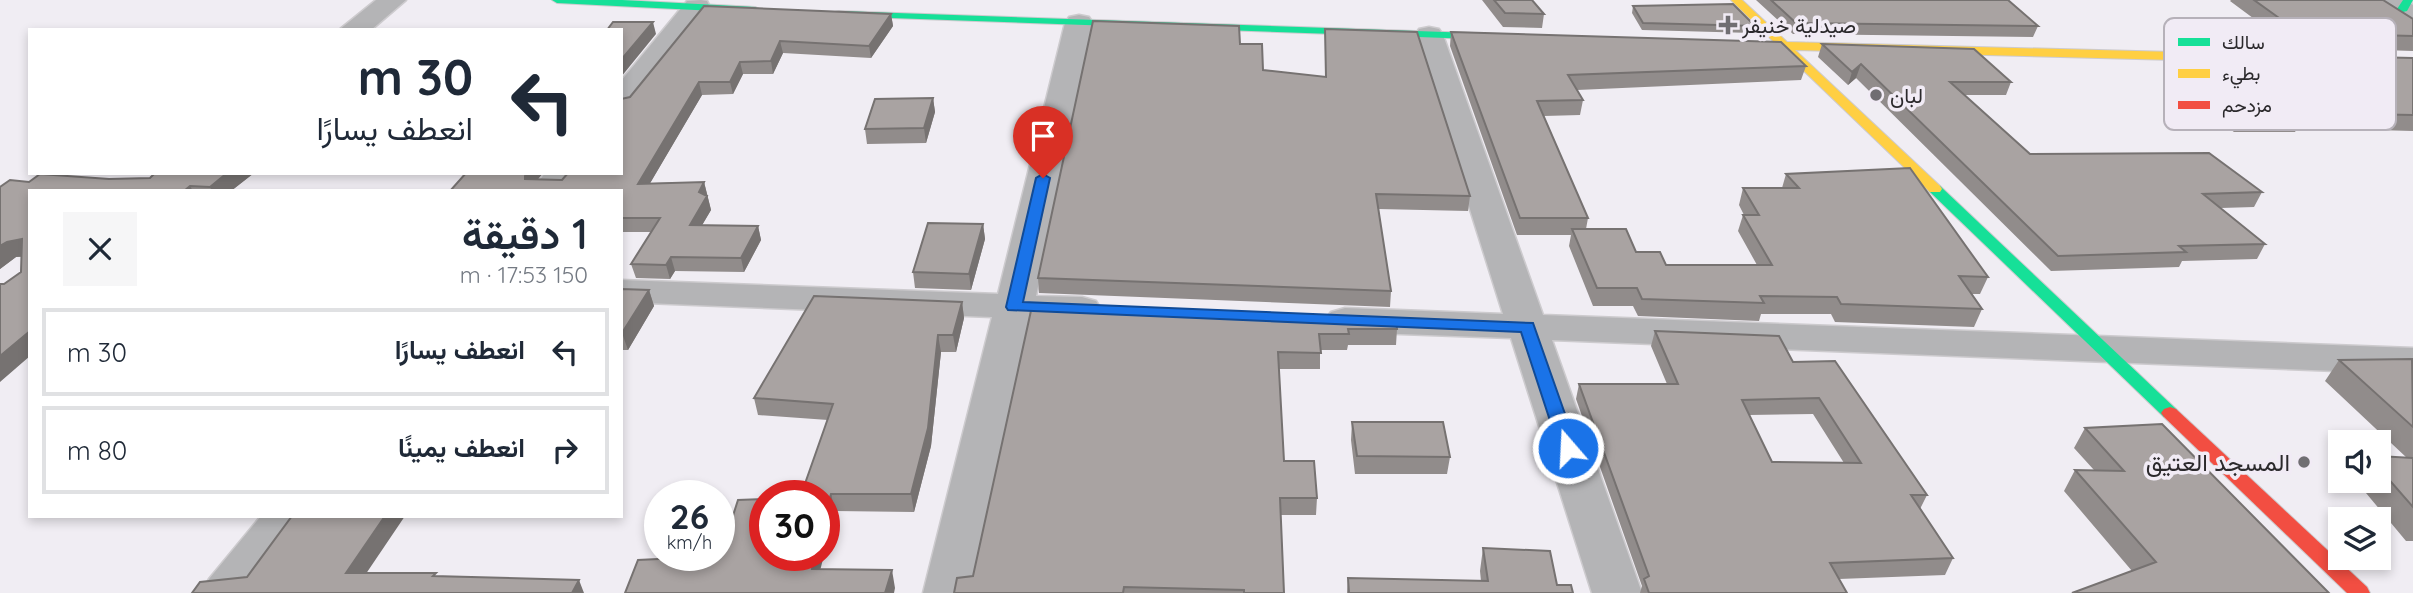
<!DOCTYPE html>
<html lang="ar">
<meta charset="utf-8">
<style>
body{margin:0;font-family:Quicksand,Vazirmatn,sans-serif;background:#f6f6f7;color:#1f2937;direction:rtl;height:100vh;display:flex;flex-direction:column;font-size:26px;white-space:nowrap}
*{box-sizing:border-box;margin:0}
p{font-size:23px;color:#747a83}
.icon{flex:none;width:38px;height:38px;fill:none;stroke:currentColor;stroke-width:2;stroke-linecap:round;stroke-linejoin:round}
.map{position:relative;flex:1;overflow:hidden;direction:ltr}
.panel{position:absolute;left:28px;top:189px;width:595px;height:329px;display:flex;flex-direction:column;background:#fff;border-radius:0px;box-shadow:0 4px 10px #0003;direction:rtl}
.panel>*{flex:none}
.top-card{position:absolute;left:28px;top:28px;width:595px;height:147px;border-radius:0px;box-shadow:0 4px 10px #0003;direction:rtl;background:#fff;color:#1f2937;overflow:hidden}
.tools{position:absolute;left:2328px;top:430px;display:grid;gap:14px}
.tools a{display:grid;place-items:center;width:63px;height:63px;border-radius:0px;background:#fff;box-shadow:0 4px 10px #0003;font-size:35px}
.speed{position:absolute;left:644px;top:480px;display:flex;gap:14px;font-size:35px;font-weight:700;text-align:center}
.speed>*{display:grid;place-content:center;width:91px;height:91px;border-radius:50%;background:#fff;box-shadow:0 4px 10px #0003;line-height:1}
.speed small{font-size:18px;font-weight:400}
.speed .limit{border:10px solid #d22;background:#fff;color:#111}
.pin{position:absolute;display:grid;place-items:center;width:60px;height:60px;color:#fff;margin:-72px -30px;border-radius:50% 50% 50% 0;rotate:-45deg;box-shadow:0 0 7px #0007}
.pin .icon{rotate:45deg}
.me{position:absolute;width:77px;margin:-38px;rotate:341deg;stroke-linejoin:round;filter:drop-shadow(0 0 5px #0008)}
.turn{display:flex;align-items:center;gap:24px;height:147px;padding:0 35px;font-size:32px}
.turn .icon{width:91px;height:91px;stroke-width:2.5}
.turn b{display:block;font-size:49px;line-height:60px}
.round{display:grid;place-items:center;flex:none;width:74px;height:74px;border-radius:0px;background:#f6f6f7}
.headline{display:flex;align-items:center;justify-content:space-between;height:119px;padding:0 35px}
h1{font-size:42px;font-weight:600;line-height:52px}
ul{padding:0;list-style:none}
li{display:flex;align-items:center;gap:21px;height:88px;margin:0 14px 10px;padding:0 21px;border:4px solid #e0e1e3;border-radius:0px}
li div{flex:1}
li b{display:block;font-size:26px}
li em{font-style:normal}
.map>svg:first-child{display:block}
</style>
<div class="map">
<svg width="2413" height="593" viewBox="0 0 2413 593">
<rect width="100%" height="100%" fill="#f0edf3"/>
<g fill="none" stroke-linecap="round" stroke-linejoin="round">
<defs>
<path id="street" d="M376 0H406L371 30H339Z
M701 0 707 1 710 7 707 13 632 108 621 110V81L687 1Z
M2372 0H2404L2413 5V25C2399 22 2380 12 2372 0Z
M1079 15 1089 17 1093 23 1036 296 1082 297 1096 301 1101 309 1096 317 1082 321 1031 319 973 593H923L992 317 621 302V280L998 294 1065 23 1069 17Z
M1429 27 1439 29 1443 35 1543 315 2413 348V374L1552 340 1642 593H1592L1511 338 1345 332 1331 328 1325 320 1331 312 1345 308 1503 314 1415 35 1419 29Z
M545 173H580L567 191H532Z
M261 516H311L255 593H202L209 579Z"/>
<path id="fast" d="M552 0H622L755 7 761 10 755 13 557 3Z
M2403 0H2413L2407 11 2403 12 2397 9Z
M839 11 1503 34 1509 37 1503 40 835 16V12Z
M1935 185 1940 186 2176 409 2179 413 2176 417H2164L1930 192 1928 189 1930 186Z"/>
<path id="slow" d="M1731 0H1742L1787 42 2290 55 2296 59 2290 63 1795 50 1940 186 1942 189 1940 192H1930L1781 49 1745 47V43L1774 42Z"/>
<path id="jam" d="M2170 407 2176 409 2367 587 2370 593H2347L2164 417 2161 413 2164 409Z"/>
</defs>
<use href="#street" stroke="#cdcbce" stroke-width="3"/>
<use href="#fast" stroke="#cdcbce" stroke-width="2"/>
<use href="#slow" stroke="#cdcbce" stroke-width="2"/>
<use href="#jam" stroke="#cdcbce" stroke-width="2"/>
<use href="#street" fill="#b4b4b6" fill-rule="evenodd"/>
<use href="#fast" fill="#16e098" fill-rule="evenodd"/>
<use href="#slow" fill="#ffcf43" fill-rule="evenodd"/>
<use href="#jam" fill="#f24e42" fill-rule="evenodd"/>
</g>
<path fill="#918c8b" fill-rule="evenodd" d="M1482 0H1532L1544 14 1542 28 1503 27Z
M1756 0H2008L2038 26 2033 37 1793 34Z
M2231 0H2383L2413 19V51L2292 47 2230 1Z
M704 6 891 14 893 26 871 58 783 53 773 74H743L733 94 702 95 650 183 704 182 711 210 702 225 758 226 761 240 744 272 675 271 670 279 636 278 631 264 651 232H621V191L466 173H543L538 179 562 180Z
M1633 6 1755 26 1753 33 1642 30 1632 13Z
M1325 29 1470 196 1468 211 1378 209 1391 291 1390 307 1039 293 1038 278 1240 44 1263 70 1325 77Z
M1451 32 1806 66 1801 80 1577 90 1583 100 1580 115 1544 116 1588 218 1586 229 1666 265H1757L1738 231 1743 215H1744L1739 205 1743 188H1782L1786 174 1988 277 1980 294H1972L1982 309 1974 327 1835 322 1831 314H1761L1759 321 1638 316 1633 306H1593L1569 246 1571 235H1517L1450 46Z
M1822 44 2011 82 2006 95H1964L2030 154 2262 192 2254 207 2221 208 2265 244 2257 259 2182 261 2179 267 2051 271 1856 78 1848 85 1818 57Z
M2238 54 2413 58V131L2300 128 2298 127 2295 132H2234L2195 103 2198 95 2271 103 2231 69Z
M933 98 935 112 926 143 867 144 865 129Z
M155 173H254L231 191H30V356L4 284 21 272 22 257H16L0 269V187L29 182 150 178Z
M983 224 985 239 971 290 915 288 913 272Z
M621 289 649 290 654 306 628 350H621Z
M962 302 964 318 956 352H941L931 446 914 512 835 511 824 554 828 420 758 415 754 398Z
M1032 306 1397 329 1396 345H1348L1347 350H1320V369H1279L1284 461 1317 498 1316 515H1281L1284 593H954L973 576Z
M1655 331 1793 362 1927 495 1920 509 1953 558 1945 575 1839 579 1847 593H1640L1642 586 1576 399 1579 384H1667L1651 346ZM1813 414 1844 463 1772 462 1749 415Z
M2339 360H2413V541H2406L2356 481H2378V456L2407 458 2325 381Z
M1352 422 1450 457 1447 474H1355L1351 440Z
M2085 428 2329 593 2132 571 2064 491 2075 470H2094L2074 448Z
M1483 548 1573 593H1347L1348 578 1481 581 1480 571Z"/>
<path fill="#767271" d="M891 14 893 26 871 58 869 46Z
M653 22 656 34 621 77V60Z
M780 41 783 53 773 74 771 61Z
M740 62 743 74 733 94 730 82Z
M1861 64 1856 78 1848 85 1852 72Z
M699 82 702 95 642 197 638 184Z
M933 98 935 112 926 143 924 128Z
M227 173H254L231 191H212L210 187Z
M527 173H543L530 189 525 179V176Z
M704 182 711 210 694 239 690 225 699 192Z
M190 186 193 191H184Z
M983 224 985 239 971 290 969 274Z
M758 226 761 240 744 272 741 258Z
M22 239 30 255 16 257 0 269V246L7 242Z
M671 257 675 271 670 279 666 265Z
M649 290 654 306 628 350 622 333Z
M962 302 964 318 956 352 953 335Z
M30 331V356L0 382V356Z
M938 335 941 352 931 446 914 512 911 494Z
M831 494 835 511 824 554V519Z
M385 516H405L355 590 346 573Z
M815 555H824L816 587 812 569Z
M892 570 895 588 894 593H885Z
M579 580 584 593H572Z"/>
<path fill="#a9a3a2" stroke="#767271" stroke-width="2" fill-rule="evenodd" d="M1494 0H1532L1544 14 1505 13Z
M1771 0H2008L2038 26 1796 23Z
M2254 0H2383L2413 19V36L2300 33Z
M1733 4 1755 26 1643 23 1633 6Z
M704 6 891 14 869 46 780 41 771 61 740 62 730 82H699L638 184 704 182 699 192 707 196 690 225 758 226 741 258 671 257 666 265 631 264 660 218H621V191H450L466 173H527L525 176V179L562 180 568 173H621V99L630 97Z
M1093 21 1239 26 1240 44H1262L1263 70 1326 77 1325 29 1417 32 1470 196 1376 194 1391 291 1038 278Z
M613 22H653L621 60V30H607Z
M1451 32 1781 42 1806 66 1568 75 1583 100 1537 101 1588 218H1520Z
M1822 44 1974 49 2011 82H1950L2030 154 2209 153 2262 192 2203 194 2265 244 2179 246 2186 252 2058 256 1861 64 1852 72Z
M2238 54 2413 58V115L2309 113Z
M933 98 924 128 865 129 875 99Z
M1910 168 1988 277 1959 276 1982 309 1841 304 1837 297 1760 296 1764 303 1642 299 1637 288H1597L1572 229H1626L1636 252H1660L1666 265H1772L1743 215H1759L1743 188H1799L1786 174Z
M155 173H227L210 187 190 186 184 191H30V331L0 356V284H4L21 272 22 239 7 242 0 246V187L10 180 29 182 40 174 109 179 150 178Z
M928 223 983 224 969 274 913 272Z
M621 289 649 290 622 333H621Z
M814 296 962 302 953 335H938L928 428 911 494H831L824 519V495H801L833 404 754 398Z
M1032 306 1396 320 1397 329H1348L1349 334H1319L1321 353 1278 352 1284 461H1314L1317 498H1280L1284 593H1244V590L1124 587 1123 593H954L957 578 973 576Z
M1655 331 1779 336 1793 362 1835 361 1927 495H1911L1953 558 1830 563 1847 593H1649L1644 579 1649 576 1579 384H1678ZM1819 398 1861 463 1772 462 1742 400Z
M2412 359 2413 427 2339 360Z
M1352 422H1443L1450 457 1357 456Z
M2162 424 2329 593H2072L2156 562 2075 470 2124 471 2085 428Z
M2378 456 2413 458V507L2378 467Z
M765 499V555H815L812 569 892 570 885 593H625L638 560 720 556 738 500Z
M292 516H385L346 573H436L433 576 579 580 572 593H192L200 582 247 577Z
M1483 548 1550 551 1557 585H1571L1573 593H1349L1348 578 1488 581Z"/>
<path fill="#1a73e8" stroke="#114b97" stroke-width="2" d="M1043 174 1050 178 1023 302 1533 323 1577 448 1574 452H1561L1559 448 1521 332 1008 310 1006 307 1036 178Z"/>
<g fill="#706e72" stroke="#f1ebf5" stroke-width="2.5">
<path d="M1724.5 14.5h7v7h7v7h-7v7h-7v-7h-7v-7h7z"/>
<circle cx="1876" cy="95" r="7"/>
<circle cx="2304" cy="462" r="7"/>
</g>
<g text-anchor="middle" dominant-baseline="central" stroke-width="7" stroke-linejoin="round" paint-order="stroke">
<g font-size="21" fill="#2b292c" stroke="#f1ebf5" text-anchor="start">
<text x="1742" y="25">صيدلية خنيفر</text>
<text x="1890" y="95">لبان</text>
</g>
<g font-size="24" fill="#2b292c" stroke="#f1ebf5" text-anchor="end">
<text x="2290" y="462">المسجد العتيق</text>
</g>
</g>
<rect x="2164" y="18" width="232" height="112" rx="10" fill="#f1ebf5" stroke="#b6b1b9" stroke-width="2"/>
<rect x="2178" y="38" width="32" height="8" fill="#16e098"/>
<rect x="2178" y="69" width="32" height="9" fill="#ffcf43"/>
<rect x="2178" y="101" width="32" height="8" fill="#f24e42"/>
<g font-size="19" fill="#2b292c">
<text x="2222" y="49">سالك</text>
<text x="2222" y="80">بطيء</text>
<text x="2222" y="112">مزدحم</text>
</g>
</svg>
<div class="tools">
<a><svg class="icon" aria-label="sound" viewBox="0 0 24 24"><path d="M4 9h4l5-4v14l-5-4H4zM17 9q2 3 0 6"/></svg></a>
<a><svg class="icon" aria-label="layers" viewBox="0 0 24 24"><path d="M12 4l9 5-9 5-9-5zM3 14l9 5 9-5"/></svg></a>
</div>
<div class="speed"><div>26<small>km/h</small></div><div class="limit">30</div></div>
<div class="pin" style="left:1043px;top:178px;background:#d93025"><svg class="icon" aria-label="arrive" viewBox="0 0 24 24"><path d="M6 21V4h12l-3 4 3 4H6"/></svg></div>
<svg class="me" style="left:1568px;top:448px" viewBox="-20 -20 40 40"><circle r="17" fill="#1a73e8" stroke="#fff" stroke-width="3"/><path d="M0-11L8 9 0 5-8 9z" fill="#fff"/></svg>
<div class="top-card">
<div class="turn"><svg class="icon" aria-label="left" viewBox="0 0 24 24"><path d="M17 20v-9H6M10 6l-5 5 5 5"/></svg><div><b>30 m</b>انعطف يسارًا</div></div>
</div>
<section class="panel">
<div class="headline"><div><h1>1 دقيقة</h1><p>150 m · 17:53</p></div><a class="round"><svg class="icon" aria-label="close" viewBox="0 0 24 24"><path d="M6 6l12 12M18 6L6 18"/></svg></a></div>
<ul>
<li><svg class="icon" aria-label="left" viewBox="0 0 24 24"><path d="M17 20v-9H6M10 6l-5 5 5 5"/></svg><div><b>انعطف يسارًا</b></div><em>30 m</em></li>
<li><svg class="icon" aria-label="right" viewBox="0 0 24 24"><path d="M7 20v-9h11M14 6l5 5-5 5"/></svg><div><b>انعطف يمينًا</b></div><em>80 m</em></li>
</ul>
</section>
</div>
